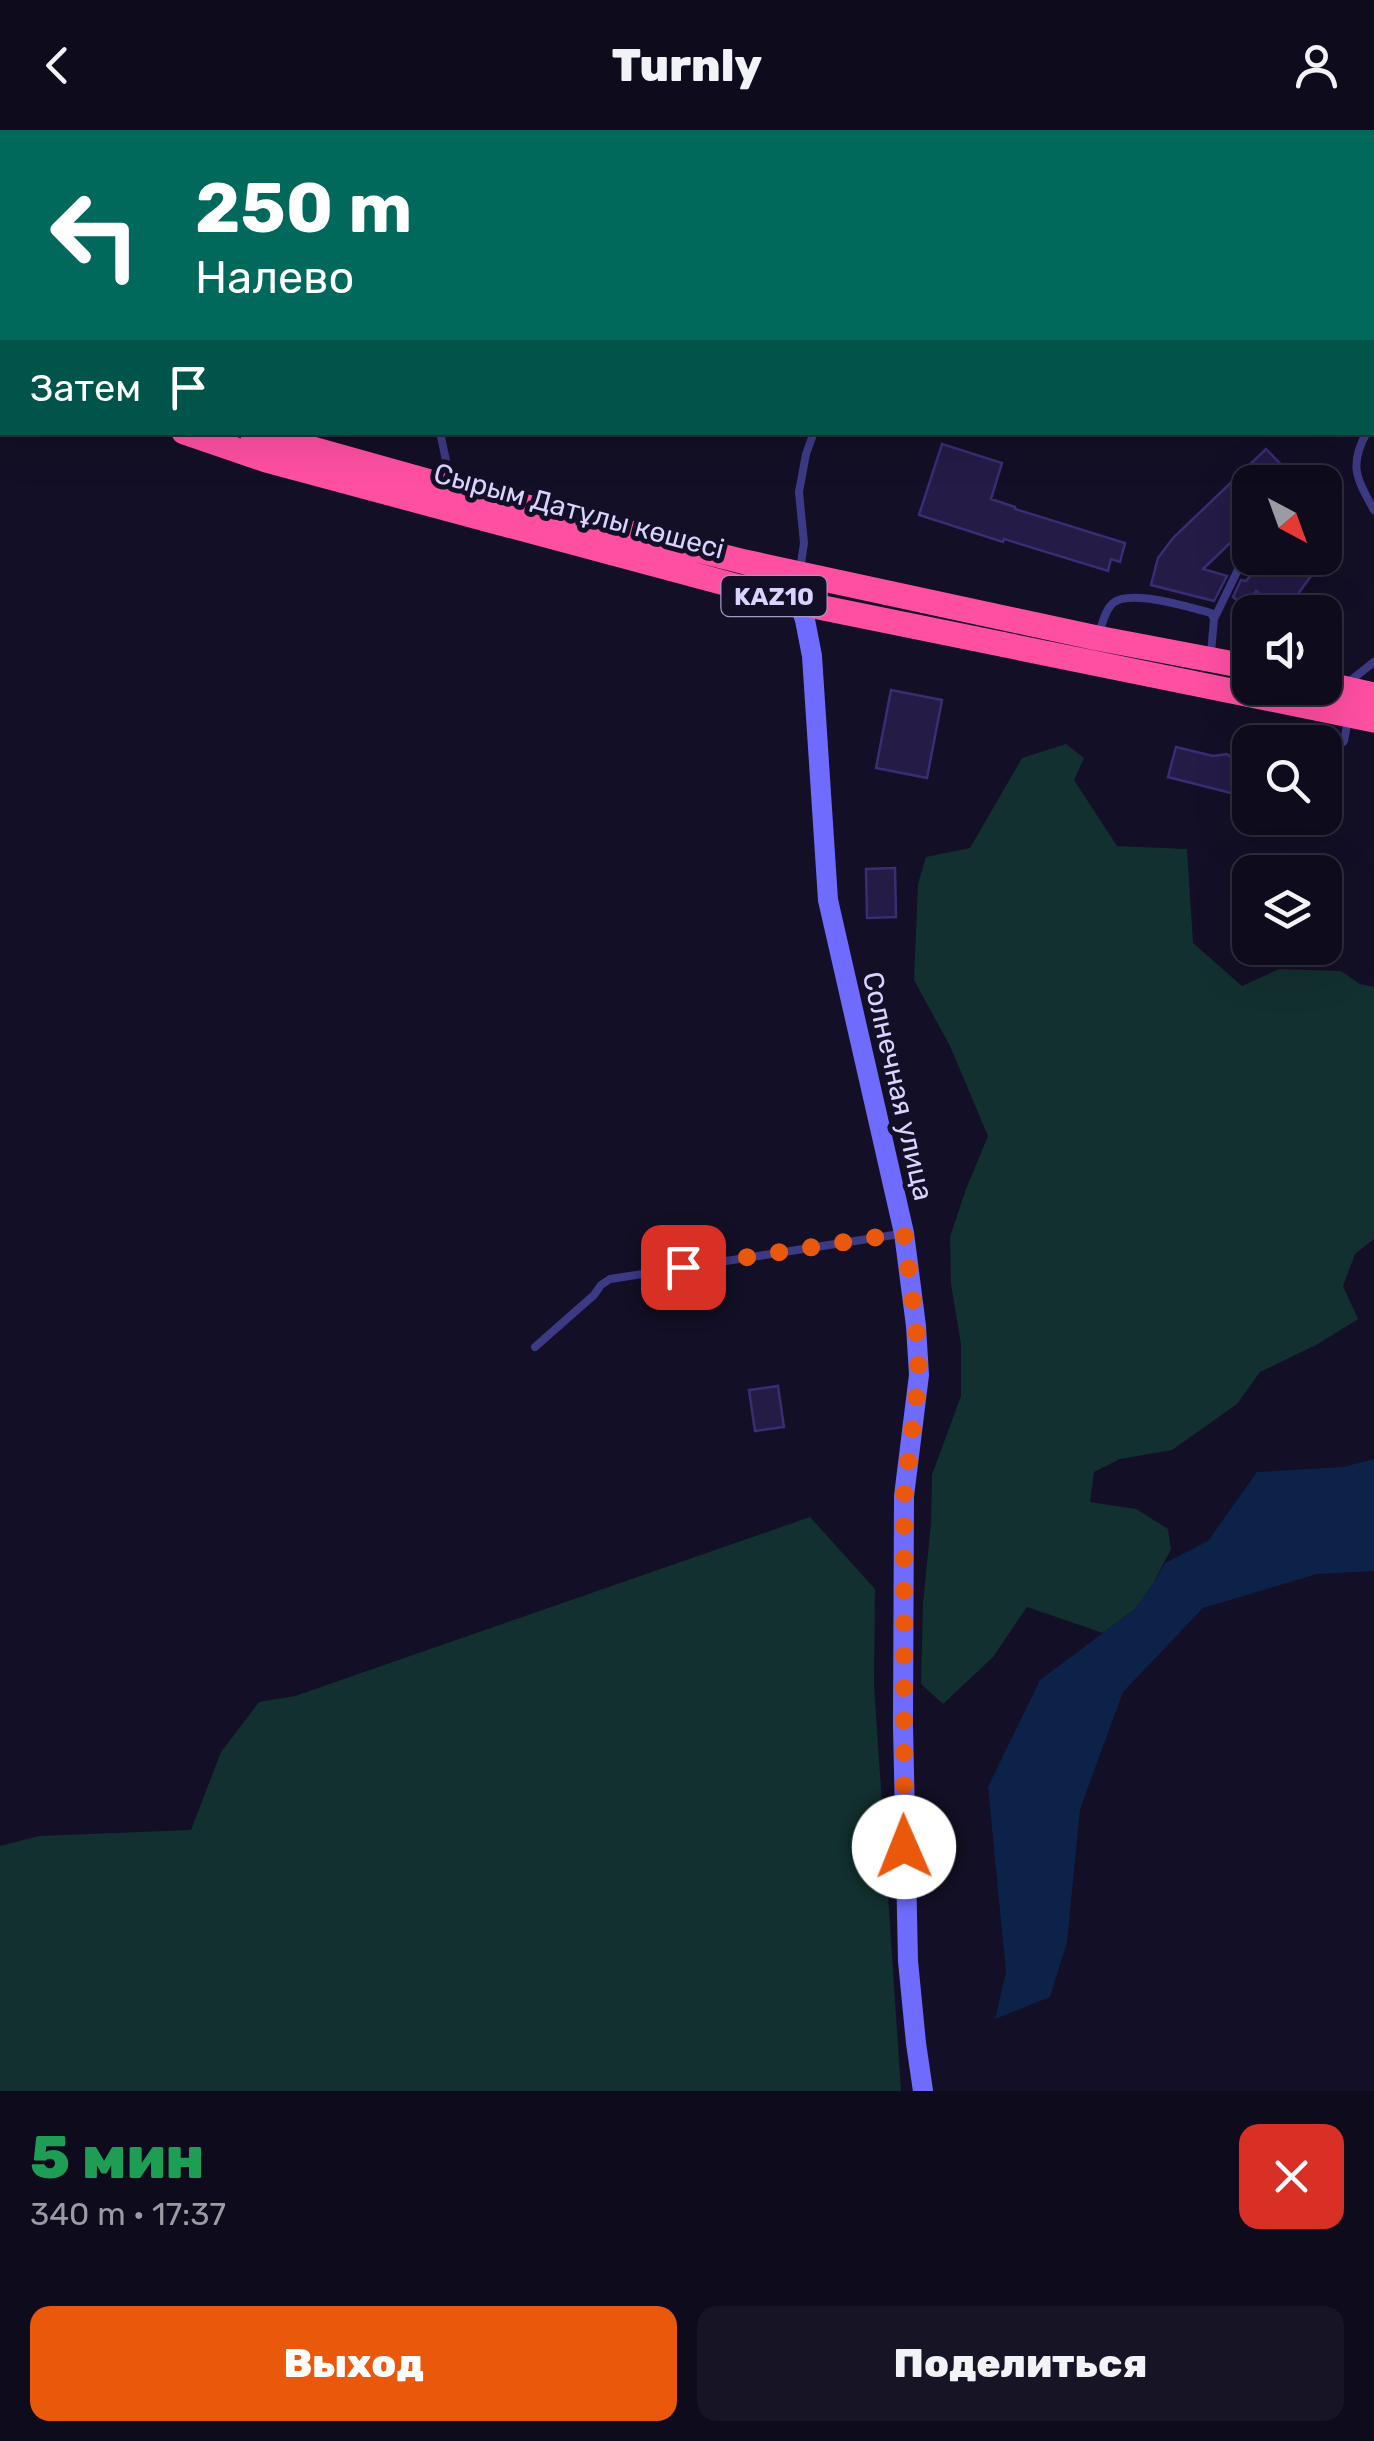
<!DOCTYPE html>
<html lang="ru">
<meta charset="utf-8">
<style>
body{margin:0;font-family:Rubik,sans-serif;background:#171425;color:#f1f3f6;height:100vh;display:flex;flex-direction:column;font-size:38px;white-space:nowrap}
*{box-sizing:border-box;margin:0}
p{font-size:32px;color:#9b9ba3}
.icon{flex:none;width:55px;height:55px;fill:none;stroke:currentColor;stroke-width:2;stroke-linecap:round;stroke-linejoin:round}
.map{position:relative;height:1961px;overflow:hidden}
.drawer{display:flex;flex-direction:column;background:#0e0b1c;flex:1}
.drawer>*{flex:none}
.banner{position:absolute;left:0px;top:0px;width:1375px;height:305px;box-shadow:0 10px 40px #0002,0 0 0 2px #2e2b3b;background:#00695c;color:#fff;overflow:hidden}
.needle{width:65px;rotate:139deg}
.buttons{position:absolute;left:1232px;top:335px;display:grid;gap:20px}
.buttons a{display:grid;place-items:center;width:110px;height:110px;border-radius:20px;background:#0e0b1c;box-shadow:0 10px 40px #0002,0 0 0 2px #2e2b3b;font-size:50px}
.pin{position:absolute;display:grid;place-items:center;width:85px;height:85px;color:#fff;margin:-42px;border-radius:20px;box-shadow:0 5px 15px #0006}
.me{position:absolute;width:110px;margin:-55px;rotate:359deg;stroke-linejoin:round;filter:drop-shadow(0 0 8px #0008)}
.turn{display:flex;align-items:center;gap:35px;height:210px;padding:0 30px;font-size:45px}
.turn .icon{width:130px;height:130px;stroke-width:2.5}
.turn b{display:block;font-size:70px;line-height:85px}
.then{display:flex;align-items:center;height:95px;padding:0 30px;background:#0003;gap:20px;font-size:38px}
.round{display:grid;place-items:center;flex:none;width:105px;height:105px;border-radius:20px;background:#171425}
.overview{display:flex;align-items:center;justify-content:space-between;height:170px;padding:0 30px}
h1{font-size:60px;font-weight:800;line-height:75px;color:#1e9e55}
.cta{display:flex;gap:20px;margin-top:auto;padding:20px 30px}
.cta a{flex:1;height:115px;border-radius:20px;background:#ea580c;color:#fff;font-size:40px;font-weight:800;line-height:115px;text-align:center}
.cta a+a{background:#171425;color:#f1f3f6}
header{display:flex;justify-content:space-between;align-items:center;height:130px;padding:0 30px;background:#0e0b1c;font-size:45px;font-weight:800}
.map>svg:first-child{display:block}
</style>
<header><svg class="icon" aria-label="back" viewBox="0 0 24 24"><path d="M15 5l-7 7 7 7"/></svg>Turnly<svg class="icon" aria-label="person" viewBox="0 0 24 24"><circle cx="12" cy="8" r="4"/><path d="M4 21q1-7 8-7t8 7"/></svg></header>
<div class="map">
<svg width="1374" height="1961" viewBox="0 0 1374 1961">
<rect width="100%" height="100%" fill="#130f26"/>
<path fill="#12302f" d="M1066 614 1084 628 1074 650 1117 716 1187 719 1193 813 1242 856 1279 839 1341 841 1360 854 1374 857V1109L1355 1124 1343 1156 1358 1189 1318 1214 1260 1242 1237 1274 1172 1320 1120 1329 1094 1342 1090 1372 1136 1379 1168 1399 1171 1419 1153 1454 1135 1479 1103 1503 1027 1477 993 1527 943 1574 921 1554 923 1473 931 1393 932 1345 961 1266V1214L951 1154 950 1107 966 1059 988 1006 950 916 914 850 918 754 926 727 970 718 1022 628Z
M810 1387 875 1459 874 1554 901 1961H0V1716L39 1706 191 1700 221 1622 259 1572 295 1566Z"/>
<path fill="#0c2248" d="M1374 1329V1441L1317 1444 1203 1478 1123 1562 1080 1679 1067 1812 1050 1867 995 1889 1006 1842 988 1657 1040 1550 1135 1479 1153 1454 1165 1433 1208 1411 1257 1342 1343 1337Z"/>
<path fill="#241b47" stroke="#3b2d73" stroke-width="2.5" d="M942 314 1002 333 991 369 1015 377V379L1125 413 1120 432 1111 429 1108 441 1004 409 1003 412 919 385Z
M1266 319 1298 352H1250V394L1203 439 1227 446 1214 471 1151 455 1158 428 1173 408Z
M1264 428H1324L1285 482 1256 461 1245 476 1233 467 1241 450 1246 451Z
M891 560 942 570 927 648 876 638Z
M1176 617 1213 626 1227 624 1237 632 1250 636V668L1168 647Z
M895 738 896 787 867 788 866 739Z
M778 1256 784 1297 755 1301 749 1260Z"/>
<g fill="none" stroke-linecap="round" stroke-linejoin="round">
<path stroke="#3d3a85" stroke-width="8" d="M1054 2 1057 0
M0 68 2 65
M1372 296 1374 294
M440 302 451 354
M1367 302C1348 336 1357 349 1374 380
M800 440 804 413 799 362 806 324 814 302
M1214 489 1250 415
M1099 503C1103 492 1105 480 1113 473 1130 459 1189 477 1211 483L1214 489 1211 523
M1350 551 1374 532
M1325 628 1344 611 1348 590
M535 1217 594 1165 601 1155 610 1149 900 1104"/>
<path stroke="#6f6bff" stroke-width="20" d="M1232 0 1233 2
M1372 251 1374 253
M799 445V473L805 490 812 526 828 770 904 1103 916 1196 919 1245 904 1366 903 1595 908 1831 916 1913 923 1961"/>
<path stroke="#ff4fa3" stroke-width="25" d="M0 214 2 215
M0 238H2
M184 302 266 330 799 473 1374 590
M252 302 452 358 745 432 1097 508 1250 537
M1325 554 1374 565"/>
</g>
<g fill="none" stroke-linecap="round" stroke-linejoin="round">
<path stroke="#ea580c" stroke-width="18" stroke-dasharray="0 32.4" d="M683 1137 904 1103 916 1196 919 1245 904 1366V1717"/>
</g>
<g text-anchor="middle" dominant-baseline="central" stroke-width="10" stroke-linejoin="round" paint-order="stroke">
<rect fill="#130f26" stroke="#9e99be" stroke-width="2.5" x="721.5" y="446" width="105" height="40" rx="8"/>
<g font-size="25" font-weight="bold" fill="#d9d4ff">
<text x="774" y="466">KAZ10</text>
</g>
<g font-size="28" fill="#d9d4ff" stroke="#130f26">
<text transform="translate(579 381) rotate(15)">Сырым Датұлы көшесі</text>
<text transform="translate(898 956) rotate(77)">Солнечная улица</text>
</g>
</g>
</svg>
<div class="buttons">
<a><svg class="needle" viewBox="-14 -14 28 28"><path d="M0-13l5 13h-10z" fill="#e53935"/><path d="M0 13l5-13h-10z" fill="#9b9ba3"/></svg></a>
<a><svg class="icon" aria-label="sound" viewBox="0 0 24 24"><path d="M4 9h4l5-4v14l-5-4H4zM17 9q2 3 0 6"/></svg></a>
<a><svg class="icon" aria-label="search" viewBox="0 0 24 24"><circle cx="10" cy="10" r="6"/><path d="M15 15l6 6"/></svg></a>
<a><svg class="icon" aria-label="layers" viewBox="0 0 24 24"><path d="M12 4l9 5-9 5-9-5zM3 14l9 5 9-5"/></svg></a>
</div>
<div class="pin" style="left:683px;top:1137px;background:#d93025"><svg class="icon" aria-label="arrive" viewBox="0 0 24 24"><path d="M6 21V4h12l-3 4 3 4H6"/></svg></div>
<svg class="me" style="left:904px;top:1717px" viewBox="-20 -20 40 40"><circle r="19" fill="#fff"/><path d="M0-13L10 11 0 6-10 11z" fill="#ea580c"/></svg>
<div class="banner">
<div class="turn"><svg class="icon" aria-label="left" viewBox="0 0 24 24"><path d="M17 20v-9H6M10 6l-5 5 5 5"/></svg><div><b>250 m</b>Налево</div></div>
<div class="then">Затем<svg class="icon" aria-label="arrive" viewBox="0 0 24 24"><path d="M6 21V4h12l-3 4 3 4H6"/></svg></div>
</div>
</div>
<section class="drawer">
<div class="overview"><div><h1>5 мин</h1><p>340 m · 17:37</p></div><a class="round" style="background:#d93025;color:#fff"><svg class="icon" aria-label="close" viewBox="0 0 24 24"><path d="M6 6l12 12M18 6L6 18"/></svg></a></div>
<div class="cta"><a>Выход</a><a>Поделиться</a></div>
</section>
